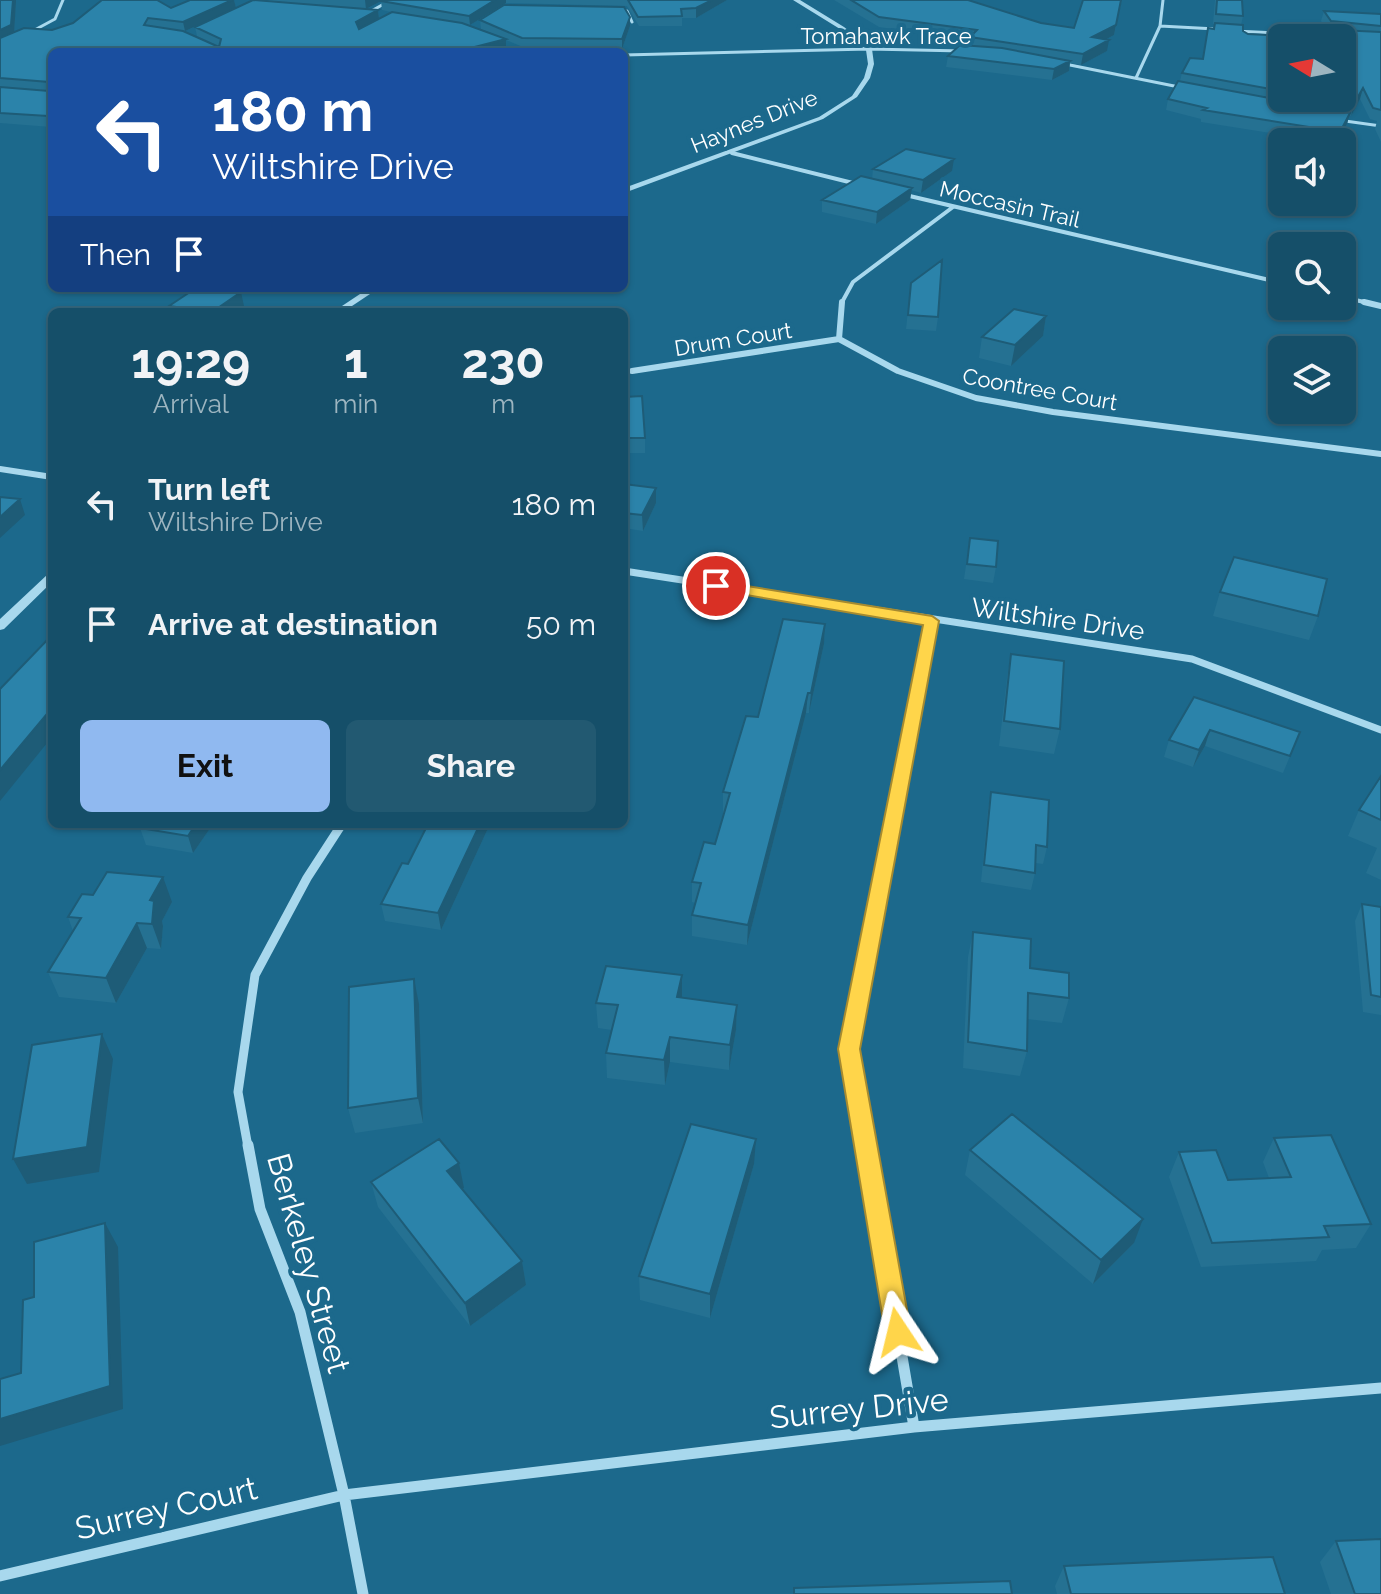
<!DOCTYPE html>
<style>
body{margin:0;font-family:Raleway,sans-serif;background:#225971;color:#f1f3f6;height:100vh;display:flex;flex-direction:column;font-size:30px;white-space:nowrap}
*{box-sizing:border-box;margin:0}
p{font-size:26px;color:#9db5c0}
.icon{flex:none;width:44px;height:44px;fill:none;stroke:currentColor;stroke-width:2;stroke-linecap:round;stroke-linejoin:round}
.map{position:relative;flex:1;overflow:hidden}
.sheet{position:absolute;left:48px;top:308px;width:580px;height:520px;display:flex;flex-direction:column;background:#154f69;border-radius:12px;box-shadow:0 2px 6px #0004,0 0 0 2px #34667d}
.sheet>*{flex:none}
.top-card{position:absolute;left:48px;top:48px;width:580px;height:244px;border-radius:12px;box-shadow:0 2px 6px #0004,0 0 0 2px #34667d;background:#1a4fa0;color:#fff;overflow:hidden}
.needle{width:52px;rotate:280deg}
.tools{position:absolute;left:1268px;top:24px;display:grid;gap:16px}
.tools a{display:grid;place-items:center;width:88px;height:88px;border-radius:12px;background:#154f69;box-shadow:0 2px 6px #0004,0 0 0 2px #34667d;font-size:40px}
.pin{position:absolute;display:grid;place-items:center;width:68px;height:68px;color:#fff;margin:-34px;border:4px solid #fff;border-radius:50%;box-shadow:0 2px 8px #0007}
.me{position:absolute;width:88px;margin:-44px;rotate:350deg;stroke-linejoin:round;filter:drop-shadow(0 0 6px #0008)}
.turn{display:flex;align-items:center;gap:28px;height:168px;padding:0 32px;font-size:36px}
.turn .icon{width:104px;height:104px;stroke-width:2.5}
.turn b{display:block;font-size:56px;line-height:68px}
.then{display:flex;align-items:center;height:76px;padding:0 32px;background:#0003;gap:16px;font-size:30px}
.eta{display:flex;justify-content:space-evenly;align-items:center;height:136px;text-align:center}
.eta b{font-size:48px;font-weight:700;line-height:56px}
.cta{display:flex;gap:16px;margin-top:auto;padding:16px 32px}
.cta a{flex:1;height:92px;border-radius:12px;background:#90b9f0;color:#111;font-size:32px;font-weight:700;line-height:92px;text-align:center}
.cta a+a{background:#225971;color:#f1f3f6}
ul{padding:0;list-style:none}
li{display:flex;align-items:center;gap:24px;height:120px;padding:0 32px}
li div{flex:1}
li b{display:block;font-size:30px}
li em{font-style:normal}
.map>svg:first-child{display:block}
</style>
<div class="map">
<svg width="1381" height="1594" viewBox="0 0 1381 1594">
<rect width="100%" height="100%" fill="#1c698c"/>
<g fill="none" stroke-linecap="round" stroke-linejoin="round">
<path stroke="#a8d8ed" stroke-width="3" d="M618 11H627L632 22
M366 14 391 0
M1160 26 1216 29
M1234 31 1344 36
M29 33 55 19 63 0
M624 55 869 49 963 51
M1060 63 1184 88
M1136 78 1160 26 1163 0
M1338 120 1381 126"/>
<path stroke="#a8d8ed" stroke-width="4" d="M732 153 861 185
M901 194 1282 283
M1342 297 1373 304
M841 304 853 282 953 207"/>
<path stroke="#a8d8ed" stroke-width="6" d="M842 302 839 339 898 371 976 398 1053 412 1381 454
M1364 302 1381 306
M632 371 839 339
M0 469 52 477"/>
<path stroke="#a8d8ed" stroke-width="7" d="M624 571 1192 659 1381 730
M898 796 932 621"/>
<path stroke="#a8d8ed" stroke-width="9" d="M248 1147 238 1092 255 975 307 878 342 824
M866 1147 849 1049 898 794"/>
<path stroke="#a8d8ed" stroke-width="11" d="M248 1145 260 1209 300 1312 344 1495 363 1594
M866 1145 914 1427
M0 1576 344 1495 914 1427 1381 1388"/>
<path fill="#a8d8ed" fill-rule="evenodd" d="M793 0H800L844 27 872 49 874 64 870 78 857 97 823 119 624 193V188L819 117 852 96 864 78 868 64 866 50 840 29Z
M369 288H379L343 312H333Z
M52 573V582L4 629 0 630V619L48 574Z"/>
</g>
<path fill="#257192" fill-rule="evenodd" d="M0 0H13V3V0H16L14 33 24 28 52 30 73 23 102 0H157L171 8 190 0H234L236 8 253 0H244H254H253L378 10 379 18 391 12 382 10 381 1 366 9 269 1 268 0H727L696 18H682V26H639L627 6 506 3 470 25H467L496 35 481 29 480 20 504 5 624 7 630 17V26L622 49 523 47 506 40V48L493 52H52L51 127 0 123ZM195 27 197 36 214 44 184 31Z
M834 0H968L1041 23 1074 28 1122 0 1114 35 1105 40 1107 51 1081 65 1070 63 1069 71 1052 80 946 67 948 56 969 46V40L879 27Z
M1215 0H1242L1243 16 1241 25 1243 31 1248 34 1282 38V98H1342L1335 38 1337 32 1328 31 1321 21 1324 11 1381 14V142L1375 129 1377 121 1370 119 1360 99 1351 116 1349 115 1347 124 1338 142H1328L1201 122V119L1166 110 1168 99 1180 81 1182 73 1202 59 1215 24H1213Z
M873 169 952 171 921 193 911 190 910 200 876 224 822 212V200L872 179Z
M911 283 938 317 936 331 906 329Z
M169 306H244L234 312H170Z
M1046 316 1043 336 1011 366 979 358 982 337Z
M624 397 645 438V453H624Z
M624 484 656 503 643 531 624 528Z
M970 538 996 567 993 583 964 579Z
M1220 592 1318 616 1309 640 1213 616Z
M825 624 824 644 809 713H806L747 945 692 936V915L695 903 692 902V882L715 844 724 813H723V792L758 717Z
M1011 654 1060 729 1054 754 999 746 1007 678Z
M1194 697 1300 732 1283 773 1205 746 1193 767 1164 757 1169 740Z
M1381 776V880L1366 873 1377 848 1348 836 1359 810Z
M991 792 1047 847 1043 864 1035 863V873L1031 890 981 882 988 809Z
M143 824H213L193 853 146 845 140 828Z
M428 824H490L441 930 385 921 381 904 408 864Z
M172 902 162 921 163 926 161 949 147 948 116 1003 59 997 48 972 73 931 68 917Z
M1362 904 1381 907V1015L1363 1012 1355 921Z
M973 932 1030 968 1069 998 1062 1023 1027 1019V1051L1020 1076 963 1068 968 957Z
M682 998 737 1005 736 1030 729 1070 670 1062 665 1085 607 1078 606 1053 612 1030 598 1028 596 1003Z
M419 1004 423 1123 355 1133 348 1108Z
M1274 1138 1371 1224 1356 1248 1322 1250 1316 1261 1201 1267 1169 1177 1179 1152 1228 1180 1269 1178 1263 1162Z
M970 1150 1134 1243 1093 1284 965 1175Z
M754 1164 710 1318 640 1300 639 1276Z
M371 1182 464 1188 462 1189 522 1261 526 1285 470 1326 378 1207Z
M1336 1541 1381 1594H1331L1320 1562Z
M1064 1566 1285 1594H1057L1055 1586Z"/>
<path fill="#1e5c77" d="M13 0H16V2L14 34 0 41V30Z
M232 0H234L236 8 185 31 183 22Z
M365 0H383L366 9Z
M495 0H506V3L470 25 469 16Z
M712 0H727L696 18V8Z
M1121 0 1114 35 1090 48 1092 37Z
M378 10 379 19 358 31 356 22Z
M630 17V26L622 49V39Z
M506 39V48L493 52H455Z
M1109 40 1107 51 1081 65 1083 54Z
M1070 61 1069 71 1052 80 1054 69Z
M1363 88 1360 99 1351 116 1354 104Z
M1350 113 1347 124 1337 142 1340 132Z
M52 114V127H51L48 116Z
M954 159 952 171 921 193 923 180Z
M912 188 910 200 876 224 877 212Z
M241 292 244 306 234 312H212Z
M1046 316 1043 336 1011 366 1015 345Z
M656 488V503L643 531 642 515Z
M20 499 25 515 0 538V517Z
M825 624 824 644 809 713 811 693Z
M808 693 806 713 747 945 748 925Z
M52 708V737L0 801V770Z
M1210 730 1205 746 1193 767 1199 750Z
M196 824H213L193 853 188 836Z
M480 824H490L441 930 438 913Z
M163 877 172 902 162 921 163 926 161 949 152 924 150 900Z
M137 923 147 948 116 1003 106 978Z
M682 975V1000L677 997Z
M414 979 419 1004 423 1123 418 1098Z
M737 1005 736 1030 729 1070 730 1045Z
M102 1034 113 1059 99 1172 27 1184 13 1159Z
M670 1037V1062L665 1085 664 1060Z
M756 1139 754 1164 710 1318V1294Z
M459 1163 464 1188 452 1195 447 1171Z
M1143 1219 1134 1243 1093 1284 1101 1260Z
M105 1223 118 1247 123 1409 0 1446V1419Z
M522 1261 526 1285 470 1326 465 1303Z"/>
<path fill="#2b83aa" stroke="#1e5c77" stroke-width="2" d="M0 0H13L11 25 0 30Z
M102 0H157L171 8 190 0H232L183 22 148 18 144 25 183 31 219 47 221 39 195 27 253 0 378 10 356 22 359 29 392 12 462 23 506 39 455 52H52V86L49 82 0 78V38L24 28 52 30 73 23Z
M382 0H495L469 16 381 1Z
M628 0H712L696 8 681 9 682 16 638 17Z
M851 0H968L1041 23 1074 28 1083 0H1121L1116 25 1092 37 1109 40 1083 54 970 37 977 30 879 17Z
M1217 0H1242L1243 16 1216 14Z
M504 5 624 7 630 17 622 39 522 38 480 20Z
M1324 11 1381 14V26L1331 21Z
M1215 23 1243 25V31L1248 34 1333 38H1282V91L1182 73 1190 58 1203 59 1208 28 1214 29Z
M1338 30 1381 32V110L1373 108 1363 88 1354 104 1319 98H1342V38L1344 39Z
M960 45 1002 48 1070 61 1054 69 948 56Z
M1178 81 1350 113 1340 132 1203 110 1207 108 1168 99Z
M0 87 49 91 52 89V114L48 116 0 113Z
M906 149 954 159 923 180 873 169Z
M861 176 912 188 877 212 822 200Z
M942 260 938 317 908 315 911 283Z
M196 288H213L241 292 212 312 169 306Z
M1014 309 1046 316 1015 345 982 337Z
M642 396 645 438H624V397Z
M624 484 656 488 642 515 624 513Z
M0 497 20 499 0 517Z
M970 538 998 541 996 567 967 564Z
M1234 557 1327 579 1318 616 1220 592Z
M783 619 825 624 811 693H808L748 925 692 915 701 883 692 882 704 842 715 844 730 793 723 792 746 716 758 717Z
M52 635V708L0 770V689Z
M1011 654 1064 661 1060 729 1004 721Z
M1194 697 1300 732 1290 756 1210 730 1199 750 1169 740Z
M1381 776V820L1359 810Z
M991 792 1049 800 1047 847 1036 845 1035 873 984 865Z
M143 824H196L188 836 140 828Z
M428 824H480L438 913 381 904 402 863 408 864Z
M107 872 163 877 150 900 154 901 152 924 137 923 106 978 48 972 81 918 68 917 82 894 93 895Z
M1362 904 1381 907V997L1371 995Z
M973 932 1031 939 1030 968 1069 973V998L1028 993 1027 1051 968 1042Z
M606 966 682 975 677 997 737 1005 730 1045 670 1037 664 1060 606 1053 618 1005 596 1003Z
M414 979 418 1098 348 1108 349 987Z
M102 1034 87 1147 13 1159 32 1045Z
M1012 1114 1143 1219 1101 1260 970 1150Z
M691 1124 756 1139 710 1294 639 1276Z
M1331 1135 1371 1224 1324 1226 1329 1237 1212 1243 1179 1152 1216 1150 1228 1180 1291 1177 1274 1138Z
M439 1139 459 1163 447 1171 522 1261 465 1303 371 1182Z
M105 1223 110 1386 0 1419V1379L21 1373 23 1300 34 1297V1242Z
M1381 1539V1594H1355L1336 1541Z
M1273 1557 1285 1594H1071L1064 1566Z
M1010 1581 1012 1594H794V1588Z"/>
<path fill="#ffd54a" stroke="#a68a30" stroke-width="2" d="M716 581 932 616 939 621 860 1049 911 1332 907 1341 898 1345 889 1341 885 1332 838 1049 923 625 711 589V583Z"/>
<g text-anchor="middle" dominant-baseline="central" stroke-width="8" stroke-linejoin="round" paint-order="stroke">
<g font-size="22" fill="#fff" stroke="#1c698c">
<text x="886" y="36">Tomahawk Trace</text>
<text transform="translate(754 121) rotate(-22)">Haynes Drive</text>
<text transform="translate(1010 204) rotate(13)">Moccasin Trail</text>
<text transform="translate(733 339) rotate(-9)">Drum Court</text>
<text transform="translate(1040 389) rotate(10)">Coontree Court</text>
</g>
<g font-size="26" fill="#fff" stroke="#1c698c">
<text transform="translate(1058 619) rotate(8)">Wiltshire Drive</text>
</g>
<g font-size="32" fill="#fff" stroke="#1c698c">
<text transform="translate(309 1263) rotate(74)">Berkeley Street</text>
<text transform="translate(859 1408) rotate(-6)">Surrey Drive</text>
<text transform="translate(166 1508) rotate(-13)">Surrey Court</text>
</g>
</g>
</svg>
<div class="tools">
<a><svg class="needle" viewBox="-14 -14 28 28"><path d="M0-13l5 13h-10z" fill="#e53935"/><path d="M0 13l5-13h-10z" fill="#9db5c0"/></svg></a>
<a><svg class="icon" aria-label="sound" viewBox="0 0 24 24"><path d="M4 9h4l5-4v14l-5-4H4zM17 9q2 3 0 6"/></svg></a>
<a><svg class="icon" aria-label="search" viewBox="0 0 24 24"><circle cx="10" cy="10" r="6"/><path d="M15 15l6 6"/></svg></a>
<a><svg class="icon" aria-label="layers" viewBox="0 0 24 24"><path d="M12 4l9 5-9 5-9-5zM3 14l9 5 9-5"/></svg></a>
</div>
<div class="pin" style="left:716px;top:586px;background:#d93025"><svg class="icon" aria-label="arrive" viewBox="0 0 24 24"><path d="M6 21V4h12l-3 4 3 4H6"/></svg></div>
<svg class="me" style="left:898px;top:1332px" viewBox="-20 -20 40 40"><path d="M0-17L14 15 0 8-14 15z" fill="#ffd54a" stroke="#fff" stroke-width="4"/></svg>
<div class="top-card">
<div class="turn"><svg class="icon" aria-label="left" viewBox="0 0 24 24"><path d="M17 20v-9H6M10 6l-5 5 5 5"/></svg><div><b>180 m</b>Wiltshire Drive</div></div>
<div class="then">Then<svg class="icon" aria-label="arrive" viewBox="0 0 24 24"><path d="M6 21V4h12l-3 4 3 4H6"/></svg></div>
</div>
<section class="sheet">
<div class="eta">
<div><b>19:29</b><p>Arrival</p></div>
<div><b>1</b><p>min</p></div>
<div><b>230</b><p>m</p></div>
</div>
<ul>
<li><svg class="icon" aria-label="left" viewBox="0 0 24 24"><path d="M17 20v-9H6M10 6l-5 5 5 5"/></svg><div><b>Turn left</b><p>Wiltshire Drive</p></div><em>180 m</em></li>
<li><svg class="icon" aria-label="arrive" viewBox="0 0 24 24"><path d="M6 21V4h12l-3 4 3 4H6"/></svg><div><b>Arrive at destination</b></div><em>50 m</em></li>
</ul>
<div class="cta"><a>Exit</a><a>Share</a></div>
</section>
</div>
